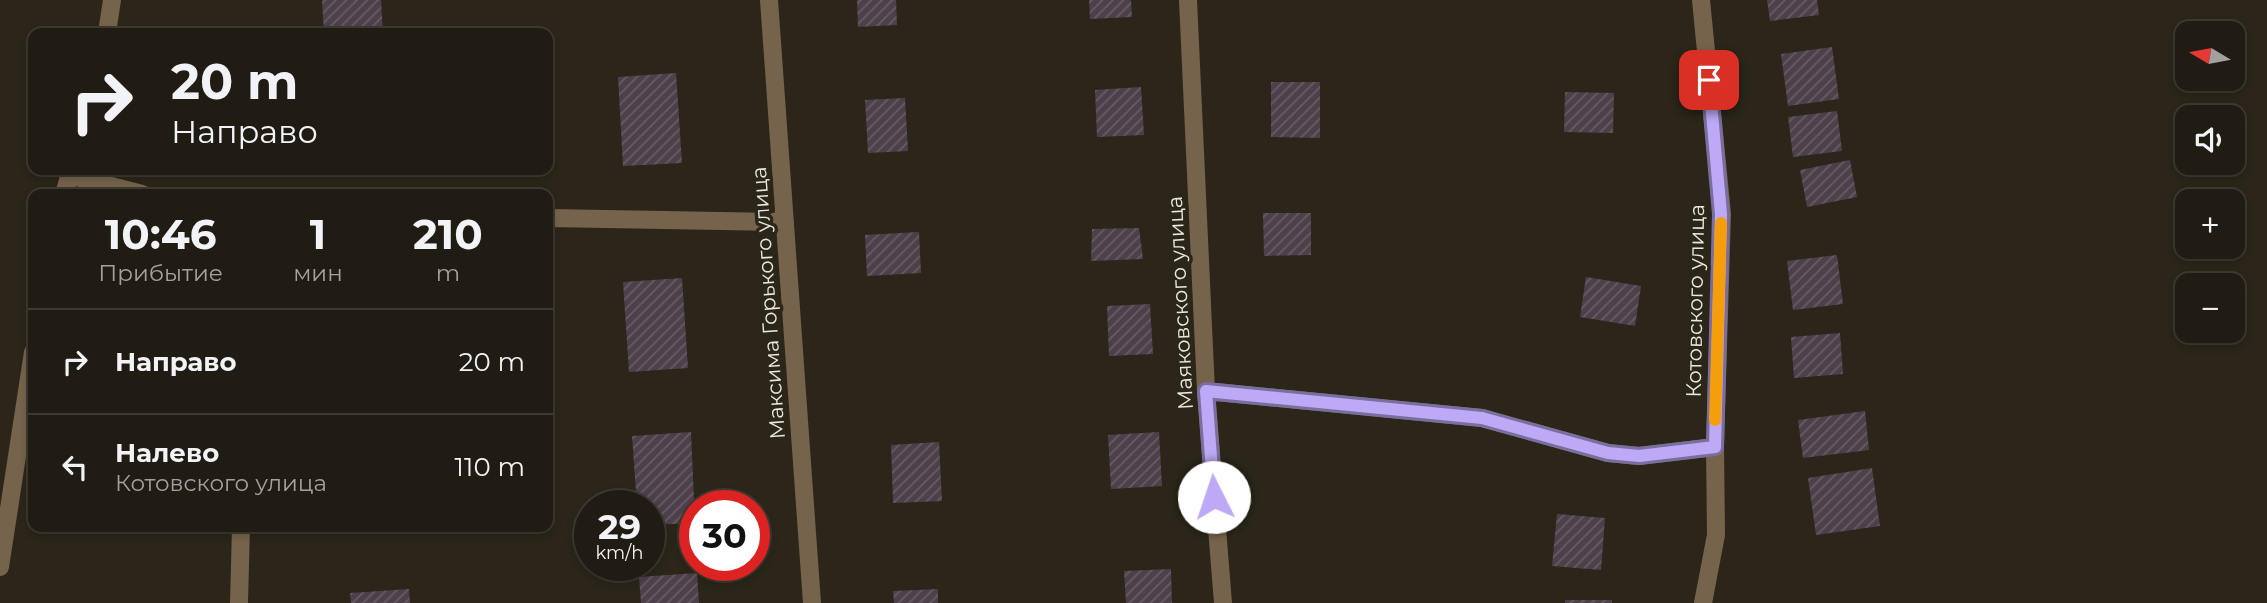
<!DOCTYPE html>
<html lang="ru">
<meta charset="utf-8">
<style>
body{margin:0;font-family:Montserrat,sans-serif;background:#28251c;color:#f1f3f6;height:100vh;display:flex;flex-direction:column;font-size:26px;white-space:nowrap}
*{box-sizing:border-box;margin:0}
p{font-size:23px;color:#a2a1a0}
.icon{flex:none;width:38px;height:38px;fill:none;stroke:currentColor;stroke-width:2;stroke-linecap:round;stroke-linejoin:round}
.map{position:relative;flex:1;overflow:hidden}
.panel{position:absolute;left:28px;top:189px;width:525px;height:343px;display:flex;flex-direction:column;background:#201c13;border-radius:14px;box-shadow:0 4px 10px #0003,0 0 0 2px #3d3a33}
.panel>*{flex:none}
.banner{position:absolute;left:28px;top:28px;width:525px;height:147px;border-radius:14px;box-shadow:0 4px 10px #0003,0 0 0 2px #3d3a33;background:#201c13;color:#f1f3f6;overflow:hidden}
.needle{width:46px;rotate:280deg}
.tools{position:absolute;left:2175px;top:21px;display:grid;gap:14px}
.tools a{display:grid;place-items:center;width:70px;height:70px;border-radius:14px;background:#201c13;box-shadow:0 4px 10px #0003,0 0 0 2px #3d3a33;font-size:35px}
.speed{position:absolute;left:574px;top:490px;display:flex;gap:14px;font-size:35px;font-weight:700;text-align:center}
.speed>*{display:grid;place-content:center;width:91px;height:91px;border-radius:50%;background:#201c13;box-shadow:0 4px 10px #0003,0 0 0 2px #3d3a33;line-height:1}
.speed small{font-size:18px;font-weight:400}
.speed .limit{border:10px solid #d22;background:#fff;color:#111}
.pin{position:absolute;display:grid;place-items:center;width:60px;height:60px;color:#fff;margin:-30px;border-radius:14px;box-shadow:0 4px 10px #0006}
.me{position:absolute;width:77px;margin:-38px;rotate:356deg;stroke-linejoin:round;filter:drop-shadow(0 0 5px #0008)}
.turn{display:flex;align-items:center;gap:24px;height:147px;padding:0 28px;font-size:32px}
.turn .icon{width:91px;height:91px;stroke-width:2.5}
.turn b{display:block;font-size:49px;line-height:60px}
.eta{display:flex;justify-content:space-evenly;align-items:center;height:119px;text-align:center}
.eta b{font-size:42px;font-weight:700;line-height:49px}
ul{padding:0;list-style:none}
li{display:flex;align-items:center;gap:21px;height:105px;padding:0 28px;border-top:2px solid #3d3a33}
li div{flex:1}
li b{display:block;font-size:26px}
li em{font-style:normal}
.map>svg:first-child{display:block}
</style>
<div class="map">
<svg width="2267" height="603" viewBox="0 0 2267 603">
<defs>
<pattern id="building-hatch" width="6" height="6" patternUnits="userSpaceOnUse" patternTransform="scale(1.75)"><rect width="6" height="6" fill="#4d404b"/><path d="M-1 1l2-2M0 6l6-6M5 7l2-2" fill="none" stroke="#675c64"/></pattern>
</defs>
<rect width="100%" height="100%" fill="#2b2619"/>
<path fill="url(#building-hatch)" d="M322 0H381L383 33H324Z
M857 0H896L897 25 858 27Z
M1089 0H1131L1132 17 1090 19Z
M1767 0H1817L1819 15 1770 21Z
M1832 47 1839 99 1788 106 1781 54Z
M676 73 682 163 623 166 618 77Z
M1271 82H1320V138L1271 137Z
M1141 87 1144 135 1097 137 1095 90Z
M1565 92 1614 93 1613 133 1564 132Z
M905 98 908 151 868 153 865 100Z
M1837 111 1842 151 1793 157 1788 117Z
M1850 160 1857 197 1807 207 1800 170Z
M1263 213H1311V255L1264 256Z
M1139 228 1143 259 1091 261 1092 229Z
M919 232 921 273 867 276 865 235Z
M1837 255 1843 304 1793 310 1787 261Z
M1586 277 1641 286 1635 326 1580 317Z
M682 278 688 368 629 372 623 282Z
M1150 304 1153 354 1109 356 1107 306Z
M1840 333 1843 374 1794 378 1791 337Z
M1865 411 1869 450 1803 458 1798 420Z
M691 432 695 523 649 525V506H637L632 436Z
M1159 432 1162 486 1111 489 1108 435Z
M939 442 942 501 893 503 891 445Z
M1872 468 1880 526 1816 535 1808 478Z
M1557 514 1605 518 1601 570 1552 566Z
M349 527H391L392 529 349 531Z
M1171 569 1172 603H1126L1124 571Z
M697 573 699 603H641L639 577Z
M409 589 410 603H351L350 593Z
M938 589V603H894L893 591Z
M1565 600H1612V603H1565Z"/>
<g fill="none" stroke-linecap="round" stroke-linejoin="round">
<path stroke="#76634b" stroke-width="18" d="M769 0 812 603
M1188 0 1206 391 1223 603
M1701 0 1722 214 1715 447 1716 535 1703 603
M107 33 112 0
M69 175 142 194
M64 194 71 170
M548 218 785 222
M1206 391 1482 418 1608 453 1639 456 1715 447
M0 567 33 352
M239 603 241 527"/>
</g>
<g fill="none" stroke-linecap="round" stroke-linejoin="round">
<defs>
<path id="route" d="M1214 497 1206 391 1482 418 1608 453 1639 456 1715 447 1721 214 1709 80"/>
</defs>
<use href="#route" stroke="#7b6e9f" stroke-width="18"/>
<use href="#route" stroke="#bda9f5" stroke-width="12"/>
<path stroke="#f59e0b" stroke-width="12" d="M1715 420 1721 223"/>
</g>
<g text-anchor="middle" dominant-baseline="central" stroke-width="7" stroke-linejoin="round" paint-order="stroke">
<g font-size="21" fill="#eae7de" stroke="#2b2619">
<text transform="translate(1695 301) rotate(-89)">Котовского улица</text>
<text transform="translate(768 303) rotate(-94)">Максима Горького улица</text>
<text transform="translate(1180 303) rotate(-93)">Маяковского улица</text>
</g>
</g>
</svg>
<div class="tools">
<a><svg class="needle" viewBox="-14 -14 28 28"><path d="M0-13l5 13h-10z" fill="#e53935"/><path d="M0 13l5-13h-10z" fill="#a2a1a0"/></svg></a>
<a><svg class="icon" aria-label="sound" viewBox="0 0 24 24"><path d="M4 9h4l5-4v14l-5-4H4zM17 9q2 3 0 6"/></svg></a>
<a>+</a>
<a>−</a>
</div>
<div class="speed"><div>29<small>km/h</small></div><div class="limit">30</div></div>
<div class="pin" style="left:1709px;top:80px;background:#d93025"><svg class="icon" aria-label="arrive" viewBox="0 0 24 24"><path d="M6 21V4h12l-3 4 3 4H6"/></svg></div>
<svg class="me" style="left:1214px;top:497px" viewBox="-20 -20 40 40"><circle r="19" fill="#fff"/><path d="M0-13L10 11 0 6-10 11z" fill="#bda9f5"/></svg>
<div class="banner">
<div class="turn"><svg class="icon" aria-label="right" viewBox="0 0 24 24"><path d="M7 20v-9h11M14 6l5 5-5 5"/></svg><div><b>20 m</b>Направо</div></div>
</div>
<section class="panel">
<div class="eta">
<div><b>10:46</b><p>Прибытие</p></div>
<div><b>1</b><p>мин</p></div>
<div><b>210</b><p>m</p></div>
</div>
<ul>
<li><svg class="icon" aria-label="right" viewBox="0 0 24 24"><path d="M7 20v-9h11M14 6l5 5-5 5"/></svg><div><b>Направо</b></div><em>20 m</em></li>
<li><svg class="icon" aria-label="left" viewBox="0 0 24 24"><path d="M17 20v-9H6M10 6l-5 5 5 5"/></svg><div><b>Налево</b><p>Котовского улица</p></div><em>110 m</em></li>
</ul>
</section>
</div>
